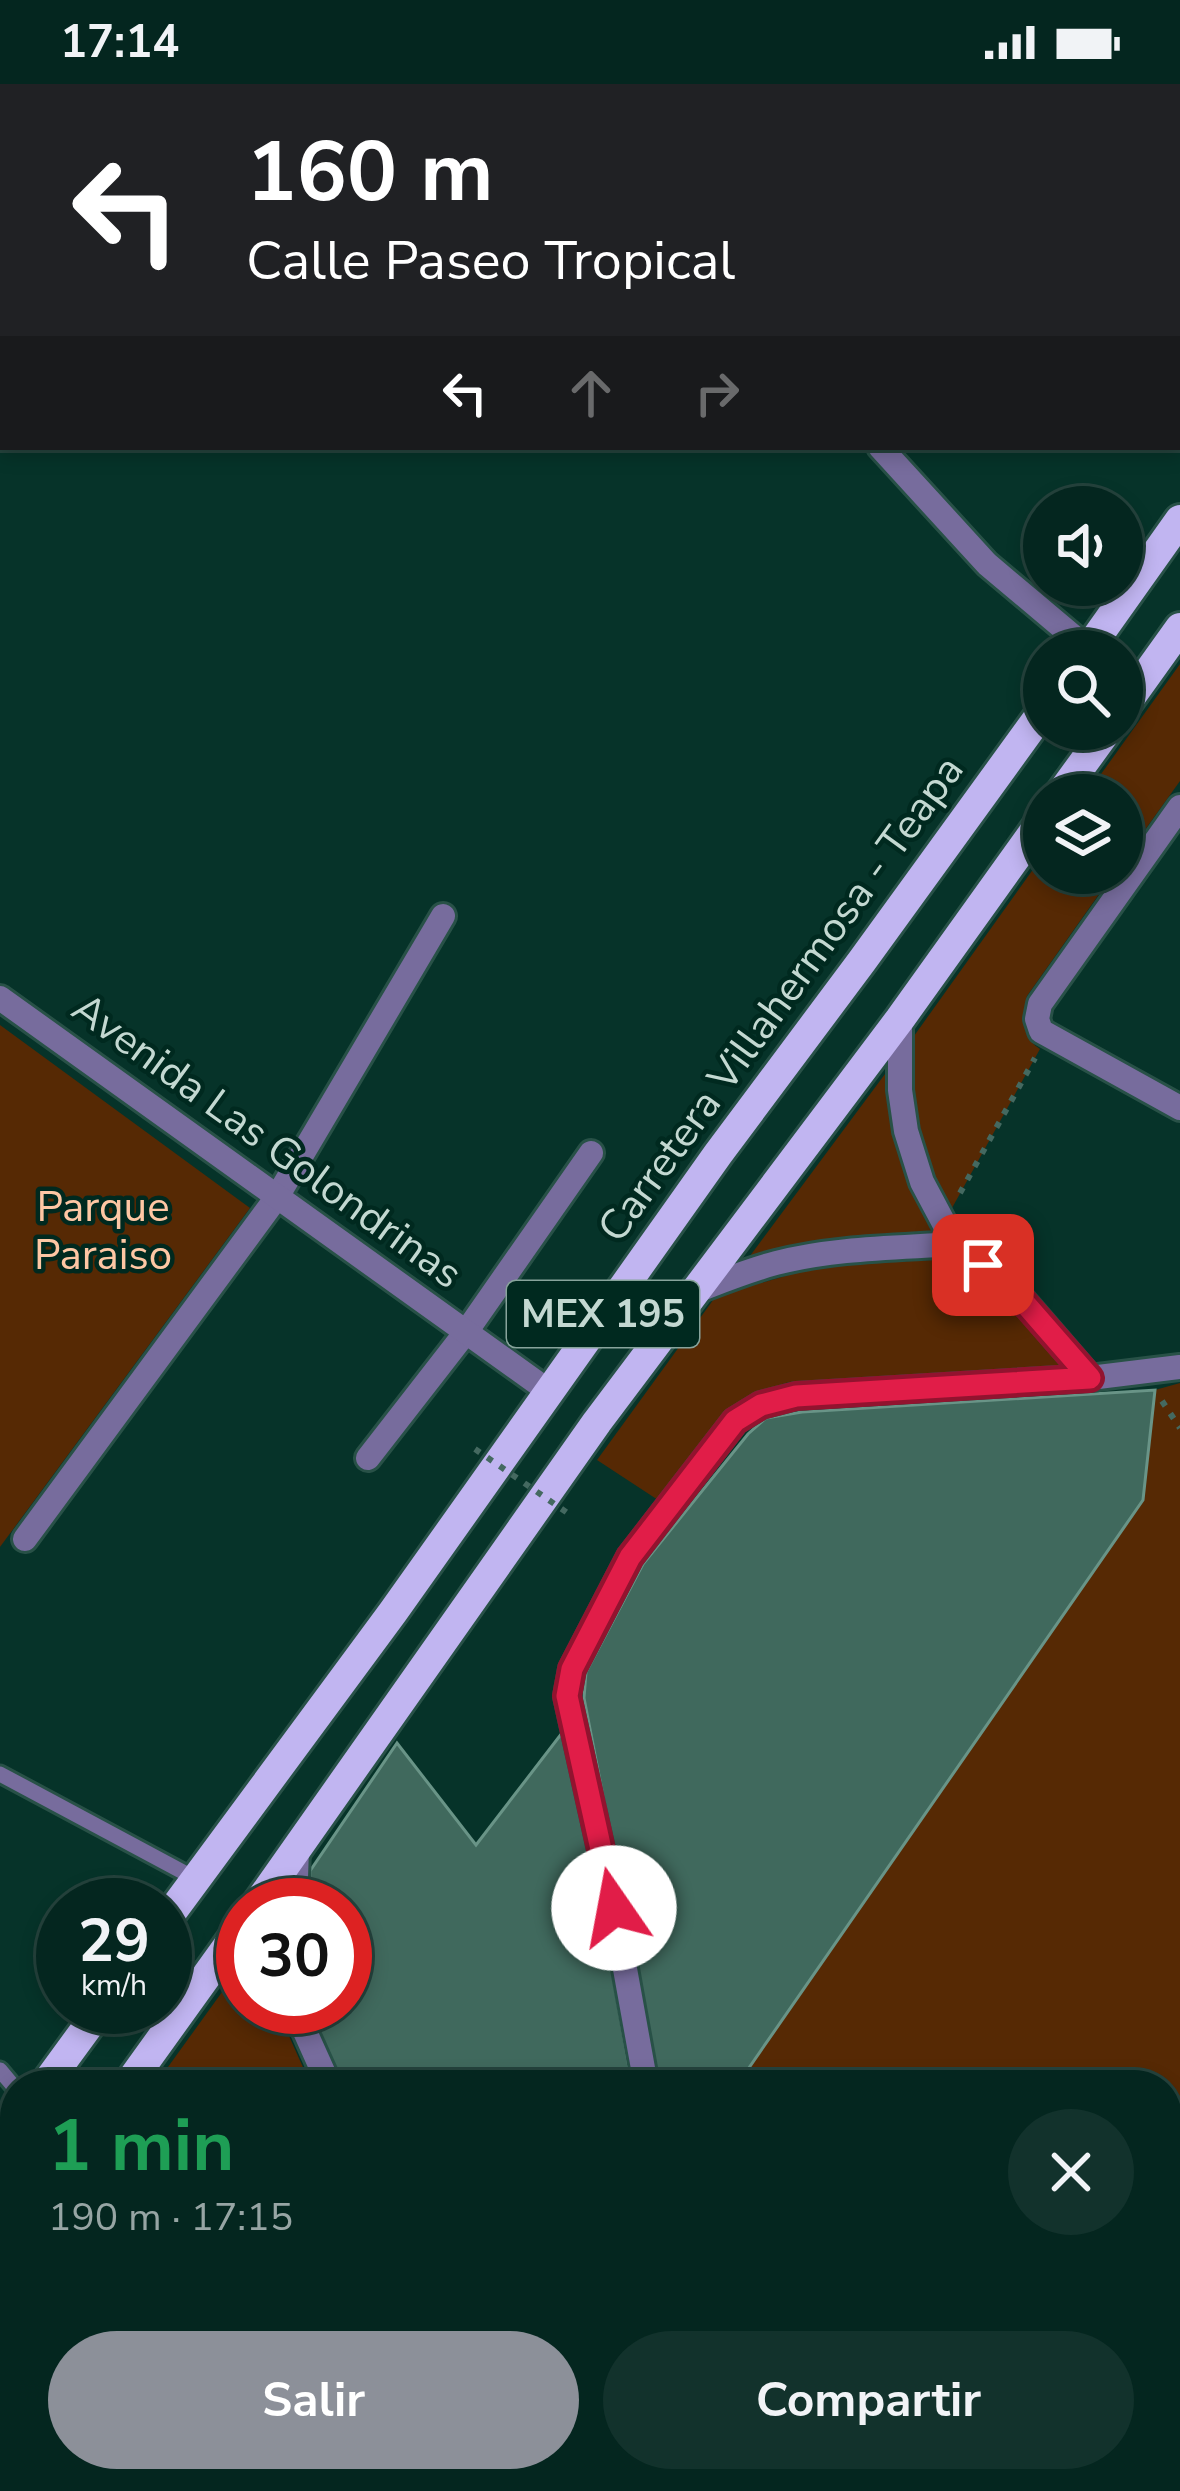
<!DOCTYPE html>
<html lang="es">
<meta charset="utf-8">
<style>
body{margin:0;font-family:"Nunito Sans",sans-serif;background:#12322c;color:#f1f3f6;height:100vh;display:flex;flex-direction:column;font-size:45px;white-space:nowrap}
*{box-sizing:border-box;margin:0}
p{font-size:39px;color:#97a5a4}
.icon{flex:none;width:66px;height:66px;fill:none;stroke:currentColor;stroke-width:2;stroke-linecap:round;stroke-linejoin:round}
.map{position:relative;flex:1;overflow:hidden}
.sheet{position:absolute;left:0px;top:1986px;width:1182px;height:423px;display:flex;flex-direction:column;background:#04261f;border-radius:48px 48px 0 0;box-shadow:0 6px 18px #0003,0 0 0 3px #25433d}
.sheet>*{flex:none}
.guide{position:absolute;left:0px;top:0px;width:1182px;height:366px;box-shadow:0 6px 18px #0003,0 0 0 3px #25433d;background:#202124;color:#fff;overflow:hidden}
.fabs{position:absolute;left:1023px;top:402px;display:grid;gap:24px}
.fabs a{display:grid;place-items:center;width:120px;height:120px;border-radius:50%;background:#04261f;box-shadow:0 6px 18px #0003,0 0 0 3px #25433d;font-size:60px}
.speed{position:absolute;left:36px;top:1794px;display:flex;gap:24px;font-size:60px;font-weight:700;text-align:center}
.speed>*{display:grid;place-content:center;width:156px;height:156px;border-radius:50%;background:#04261f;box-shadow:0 6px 18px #0003,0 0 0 3px #25433d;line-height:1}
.speed small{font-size:30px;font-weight:400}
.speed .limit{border:18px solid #d22;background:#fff;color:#111}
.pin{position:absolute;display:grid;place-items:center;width:102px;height:102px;color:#fff;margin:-51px;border-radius:24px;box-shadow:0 6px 18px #0006}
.me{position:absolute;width:132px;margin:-66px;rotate:348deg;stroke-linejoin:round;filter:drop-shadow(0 0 9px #0008)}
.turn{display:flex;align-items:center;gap:42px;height:252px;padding:0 48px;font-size:54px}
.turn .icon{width:156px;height:156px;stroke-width:2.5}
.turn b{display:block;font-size:84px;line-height:102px}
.lanes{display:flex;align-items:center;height:114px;padding:0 48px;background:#0003;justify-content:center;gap:60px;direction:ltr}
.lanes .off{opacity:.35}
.round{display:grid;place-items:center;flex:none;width:126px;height:126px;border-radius:63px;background:#12322c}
.summary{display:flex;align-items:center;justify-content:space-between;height:204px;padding:0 48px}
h1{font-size:72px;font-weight:700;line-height:90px;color:#1e9e55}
.action{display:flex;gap:24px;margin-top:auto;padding:24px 48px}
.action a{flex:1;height:138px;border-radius:72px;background:#8c9099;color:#fff;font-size:48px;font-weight:700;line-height:138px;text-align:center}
.action a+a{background:#12322c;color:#f1f3f6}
.status{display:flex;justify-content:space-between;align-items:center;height:84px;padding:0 60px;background:#04261f;direction:ltr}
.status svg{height:33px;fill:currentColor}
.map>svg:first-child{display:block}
</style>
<div class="status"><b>17:14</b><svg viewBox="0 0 49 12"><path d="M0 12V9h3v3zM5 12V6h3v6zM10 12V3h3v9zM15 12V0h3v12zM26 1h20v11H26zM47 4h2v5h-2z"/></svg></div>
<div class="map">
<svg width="1180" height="2407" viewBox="0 0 1180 2407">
<rect width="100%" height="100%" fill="#063329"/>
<path fill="#562904" d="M1180 580V697L1122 778V711H1086Z
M1044 770V789H1114L1027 912C1023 934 1020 952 1040 965L952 1124 933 1093 919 1045 913 1004 914 952Z
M0 941 250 1124 0 1463Z
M885 990 894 1052 908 1101 932 1148C869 1151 807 1154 747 1176Z
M951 1175 1006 1218 1061 1283 789 1298 751 1310 724 1329 658 1416 597 1376 716 1212 799 1188 853 1180Z
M1180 1299V2092L1167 2110V2001H737L1155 1306Z
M243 1879V1923H280V1932L311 2001H155Z
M15 2198V2347L0 2367V2219Z
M884 2394H958L949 2407H903Z"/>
<path fill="#40695d" stroke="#699487" stroke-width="3" d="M1155 1306 1143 1416 737 2001H659L584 1614 586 1588 643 1480 748 1350 766 1334 802 1328Z
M562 1649 601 1821 632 2001H343L306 1923H345V1821H308L310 1787 397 1659 476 1761Z
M539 2394H828L847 2407H530Z"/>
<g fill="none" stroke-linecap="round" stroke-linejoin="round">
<defs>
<path id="service" d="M0 1690 196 1795
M0 1986 15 2004"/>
<path id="minor" d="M450 0 453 3
M674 0 678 3
M1019 3 1021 0
M880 363 987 480 1088 565
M1180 723 1040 920 1037 935 1041 947 1180 1024
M900 935V1006L906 1047 922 1098 955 1160 1014 1206 1090 1294 1180 1283
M696 1207C722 1197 749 1186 776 1179 834 1164 895 1164 955 1160
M368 1374 466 1248 591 1069
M25 1455 277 1113 443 832
M295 1821 297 1765
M294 1923 329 2001
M646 2001 614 1824 567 1612 572 1585 630 1473 735 1337 761 1321 796 1312 1090 1294
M1167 2142 1180 2124
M0 2379 15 2358
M66 2394 88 2407
M851 2394 870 2407
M1080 2394 1091 2407
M498 2407 507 2394
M971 2407 981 2394"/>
<path id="tertiary" d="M0 914 547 1306"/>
<path id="primary" d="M1087 567 1180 436
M1122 625 1180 544
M1060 711 1108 645
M257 1821 597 1338 900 935 1044 734
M165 1837 393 1528 718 1070 862 877 1044 626
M45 2001 102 1923
M128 2001 243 1841
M0 2063 15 2043
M0 2180 15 2159"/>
</defs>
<use href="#service" stroke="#285147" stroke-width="21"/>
<use href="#minor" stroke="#285147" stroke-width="30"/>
<use href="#tertiary" stroke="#285147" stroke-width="30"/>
<use href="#primary" stroke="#285147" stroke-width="36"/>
<path stroke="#446960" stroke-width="6" stroke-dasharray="6 9" stroke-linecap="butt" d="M960 1109 1035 974
M1162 1317 1180 1344"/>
<use href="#service" stroke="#776c9d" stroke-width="15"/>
<use href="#minor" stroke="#776c9d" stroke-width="24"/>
<use href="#tertiary" stroke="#776c9d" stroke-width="24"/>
<use href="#primary" stroke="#c1b5f1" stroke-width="30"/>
<path stroke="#446960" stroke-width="6" stroke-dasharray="6 9" stroke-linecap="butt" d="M475 1365 569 1430"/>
</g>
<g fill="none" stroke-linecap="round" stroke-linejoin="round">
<defs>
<path id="route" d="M614 1824 567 1612 572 1585 630 1473 735 1337 761 1321 796 1312 1090 1294 1014 1207 983 1181"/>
</defs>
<use href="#route" stroke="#92132f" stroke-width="30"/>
<use href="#route" stroke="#e11d48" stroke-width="21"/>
</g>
<g text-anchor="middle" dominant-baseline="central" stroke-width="9" stroke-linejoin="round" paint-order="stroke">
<rect fill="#00291f" stroke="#88a49c" stroke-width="3" x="507" y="1197" width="192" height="66" rx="9"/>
<g font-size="39" font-weight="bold" fill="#c3d8d1">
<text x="603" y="1230">MEX 195</text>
</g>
<g font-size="42" fill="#c3d8d1" stroke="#00291f">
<text transform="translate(781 915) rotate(-54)">Carretera Villahermosa - Teapa</text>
<text transform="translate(267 1057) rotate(36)">Avenida Las Golondrinas</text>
</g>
<g font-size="42" fill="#fec7a4" stroke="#00291f">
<text x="103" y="1123">Parque<tspan x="103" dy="48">Paraiso</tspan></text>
</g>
</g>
</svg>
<div class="fabs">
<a><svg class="icon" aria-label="sound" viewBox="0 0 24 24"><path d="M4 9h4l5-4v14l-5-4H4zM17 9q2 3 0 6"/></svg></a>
<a><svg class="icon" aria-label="search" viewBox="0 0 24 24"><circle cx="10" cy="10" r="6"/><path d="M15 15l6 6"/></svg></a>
<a><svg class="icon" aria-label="layers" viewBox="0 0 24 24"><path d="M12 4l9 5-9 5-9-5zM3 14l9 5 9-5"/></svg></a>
</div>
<div class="speed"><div>29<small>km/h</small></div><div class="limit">30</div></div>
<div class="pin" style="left:983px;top:1181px;background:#d93025"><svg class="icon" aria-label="arrive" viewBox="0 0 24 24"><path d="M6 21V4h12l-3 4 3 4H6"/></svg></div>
<svg class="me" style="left:614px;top:1824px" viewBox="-20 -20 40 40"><circle r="19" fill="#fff"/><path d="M0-13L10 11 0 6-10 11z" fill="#e11d48"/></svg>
<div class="guide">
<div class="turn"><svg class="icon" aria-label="left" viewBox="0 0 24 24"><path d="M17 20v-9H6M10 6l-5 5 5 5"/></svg><div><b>160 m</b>Calle Paseo Tropical</div></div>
<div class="lanes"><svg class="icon" aria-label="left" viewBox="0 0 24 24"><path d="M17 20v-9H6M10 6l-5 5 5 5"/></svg><svg class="icon off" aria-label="ahead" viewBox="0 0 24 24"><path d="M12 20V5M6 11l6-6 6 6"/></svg><svg class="icon off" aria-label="right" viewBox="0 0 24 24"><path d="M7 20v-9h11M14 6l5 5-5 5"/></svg></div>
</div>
<section class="sheet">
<div class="summary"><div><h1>1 min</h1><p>190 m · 17:15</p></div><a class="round"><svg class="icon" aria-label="close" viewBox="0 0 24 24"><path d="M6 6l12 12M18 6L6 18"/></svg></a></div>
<div class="action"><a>Salir</a><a>Compartir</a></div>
</section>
</div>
